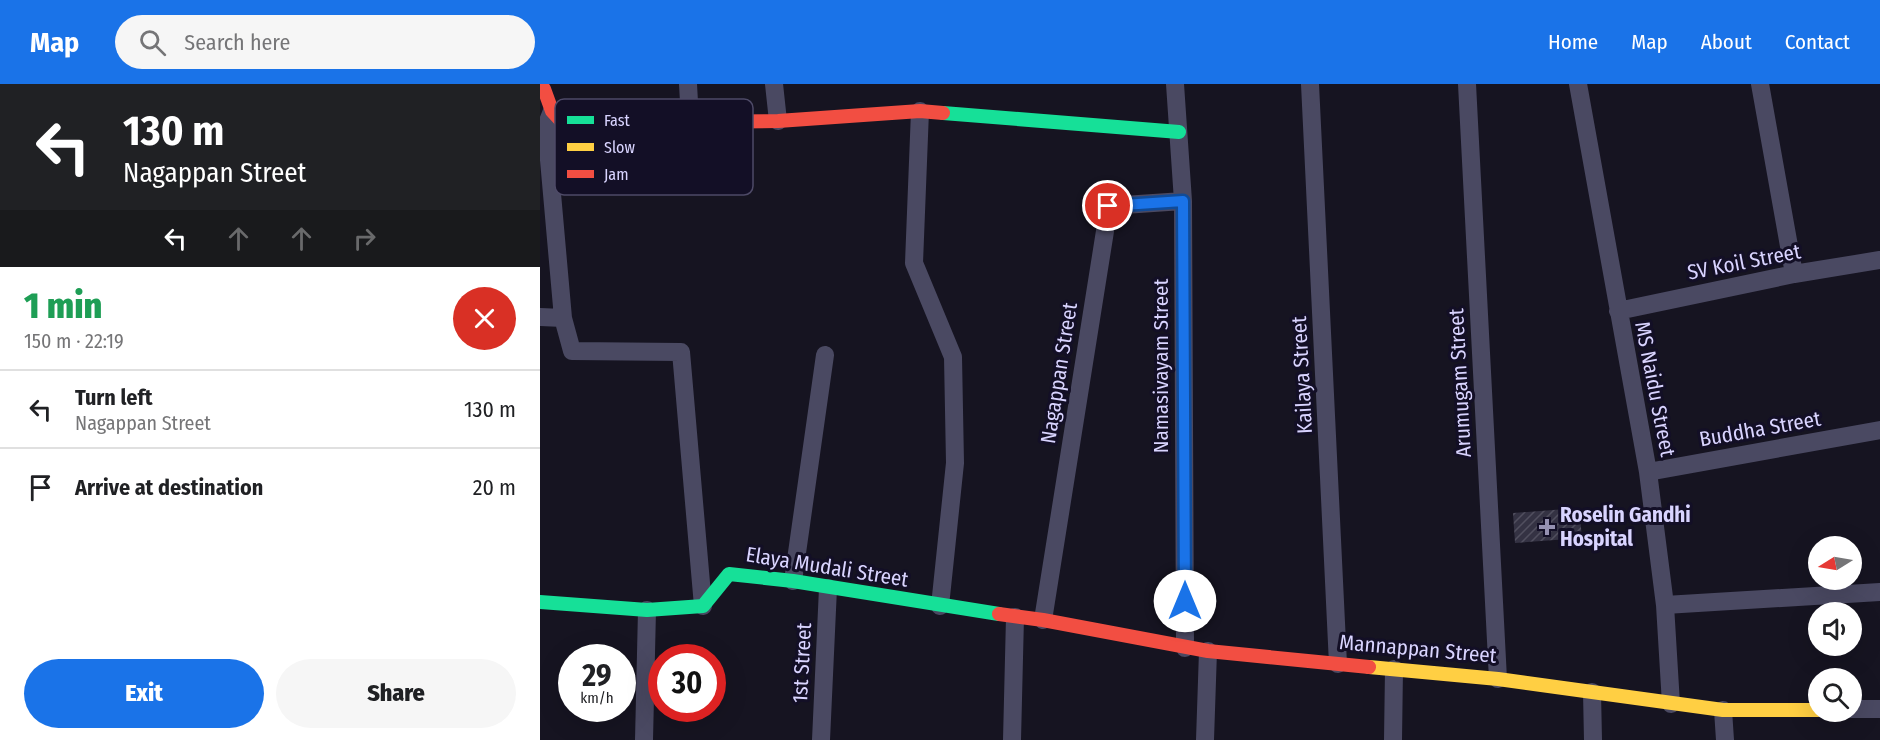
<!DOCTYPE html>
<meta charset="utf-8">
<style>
body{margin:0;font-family:"Fira Sans Condensed",sans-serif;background:#f6f6f6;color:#202124;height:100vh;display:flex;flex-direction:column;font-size:22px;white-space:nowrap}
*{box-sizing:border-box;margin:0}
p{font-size:20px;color:#757577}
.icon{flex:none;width:33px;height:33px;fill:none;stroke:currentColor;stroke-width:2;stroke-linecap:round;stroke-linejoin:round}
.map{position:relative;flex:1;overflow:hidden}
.sheet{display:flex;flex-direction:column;background:#fff;width:540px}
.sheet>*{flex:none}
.banner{background:#202124;color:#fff;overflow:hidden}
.needle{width:39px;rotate:259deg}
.controls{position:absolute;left:1268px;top:452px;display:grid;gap:12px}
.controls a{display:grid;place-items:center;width:54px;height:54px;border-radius:50%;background:#fff;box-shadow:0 6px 24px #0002;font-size:30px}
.speed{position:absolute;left:18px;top:560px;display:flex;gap:12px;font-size:30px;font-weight:700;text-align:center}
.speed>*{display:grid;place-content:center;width:78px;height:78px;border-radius:50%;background:#fff;box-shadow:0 6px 24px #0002;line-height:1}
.speed small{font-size:15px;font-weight:400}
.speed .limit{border:9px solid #d22;background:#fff;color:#111}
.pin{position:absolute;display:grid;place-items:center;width:51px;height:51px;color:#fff;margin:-26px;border:3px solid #fff;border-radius:50%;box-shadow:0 2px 6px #0007}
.me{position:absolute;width:66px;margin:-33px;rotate:0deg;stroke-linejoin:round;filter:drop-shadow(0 0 4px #0008)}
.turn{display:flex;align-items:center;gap:21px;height:126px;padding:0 24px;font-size:27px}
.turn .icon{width:78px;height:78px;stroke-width:2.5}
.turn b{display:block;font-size:42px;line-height:51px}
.lanes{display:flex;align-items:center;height:57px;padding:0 24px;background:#0003;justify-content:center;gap:30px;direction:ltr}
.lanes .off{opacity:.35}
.round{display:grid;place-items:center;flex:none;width:63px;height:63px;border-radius:32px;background:#f6f6f6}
.headline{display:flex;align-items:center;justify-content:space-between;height:102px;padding:0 24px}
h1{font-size:36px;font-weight:800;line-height:45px;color:#1e9e55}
.action{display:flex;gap:12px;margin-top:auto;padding:12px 24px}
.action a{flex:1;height:69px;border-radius:36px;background:#1a73e8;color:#fff;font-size:24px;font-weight:800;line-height:69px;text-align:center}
.action a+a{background:#f6f6f6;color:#202124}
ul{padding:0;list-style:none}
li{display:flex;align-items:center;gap:18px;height:78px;padding:0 24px;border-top:2px solid #e0e0e0}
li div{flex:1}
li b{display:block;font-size:22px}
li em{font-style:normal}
header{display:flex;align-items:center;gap:36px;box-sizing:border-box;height:84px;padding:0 30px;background:#1a73e8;color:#fff}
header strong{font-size:28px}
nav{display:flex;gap:33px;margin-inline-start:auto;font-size:21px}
.search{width:420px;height:54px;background:#f6f6f6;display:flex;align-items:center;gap:15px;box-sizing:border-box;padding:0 21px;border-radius:33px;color:#757577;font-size:22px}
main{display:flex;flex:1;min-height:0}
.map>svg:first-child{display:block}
</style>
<header>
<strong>Map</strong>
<div class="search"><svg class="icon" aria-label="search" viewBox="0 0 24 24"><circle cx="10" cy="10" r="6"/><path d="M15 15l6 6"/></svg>Search here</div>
<nav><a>Home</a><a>Map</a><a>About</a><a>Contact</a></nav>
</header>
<main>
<section class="sheet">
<div class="banner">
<div class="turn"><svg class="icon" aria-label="left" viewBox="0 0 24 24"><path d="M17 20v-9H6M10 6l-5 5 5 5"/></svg><div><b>130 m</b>Nagappan Street</div></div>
<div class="lanes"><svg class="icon" aria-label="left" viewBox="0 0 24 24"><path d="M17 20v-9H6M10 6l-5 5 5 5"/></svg><svg class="icon off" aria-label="ahead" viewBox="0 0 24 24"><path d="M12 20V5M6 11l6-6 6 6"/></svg><svg class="icon off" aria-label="ahead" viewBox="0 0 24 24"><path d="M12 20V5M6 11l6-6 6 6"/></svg><svg class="icon off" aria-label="right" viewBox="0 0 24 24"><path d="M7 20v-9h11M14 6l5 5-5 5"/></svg></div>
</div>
<div class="headline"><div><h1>1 min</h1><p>150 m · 22:19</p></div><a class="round" style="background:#d93025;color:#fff"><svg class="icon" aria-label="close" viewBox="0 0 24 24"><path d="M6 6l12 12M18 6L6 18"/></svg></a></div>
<ul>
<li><svg class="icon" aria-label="left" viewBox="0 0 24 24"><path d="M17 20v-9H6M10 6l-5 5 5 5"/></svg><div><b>Turn left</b><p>Nagappan Street</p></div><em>130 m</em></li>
<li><svg class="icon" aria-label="arrive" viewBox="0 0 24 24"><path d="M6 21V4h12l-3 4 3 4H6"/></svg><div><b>Arrive at destination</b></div><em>20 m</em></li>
</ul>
<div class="action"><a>Exit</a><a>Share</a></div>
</section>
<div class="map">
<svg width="1340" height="656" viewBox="0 0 1340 656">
<defs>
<pattern id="building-hatch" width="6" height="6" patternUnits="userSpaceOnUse" patternTransform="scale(1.5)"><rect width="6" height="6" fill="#343243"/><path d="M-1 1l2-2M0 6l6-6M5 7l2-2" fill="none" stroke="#514f5f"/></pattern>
</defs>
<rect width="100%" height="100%" fill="#161421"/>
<path fill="url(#building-hatch)" d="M1039 424 1042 454 975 459 973 429Z"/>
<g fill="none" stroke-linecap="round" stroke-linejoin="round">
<path stroke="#4a4962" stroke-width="18" d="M148 0 150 36
M234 0 238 37
M635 0 643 117 645 564
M770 0 798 580
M927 0 958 595
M1038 0 1108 388 1125 521 1131 620
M1220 0 1254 190
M12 27 6 42 23 234
M380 27 374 179 413 273 415 379 400 522
M1078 227 1254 190 1340 176
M0 233 23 234 32 267 141 268 163 522
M1108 388 1340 346
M253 497 285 271
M1125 521 1340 508
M503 536 569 122 643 117
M1052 608 1053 656
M1311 625H1340
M1183 626 1185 656
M104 656 107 526
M281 656 288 504
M472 656 475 533
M665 656 668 567
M853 656 854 585"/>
<path stroke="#16e098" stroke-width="14" d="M403 29 639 48
M0 518 107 526 163 522 189 490 253 497 459 530"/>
<path stroke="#ffcf43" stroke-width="14" d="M829 583 958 595 1183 626H1278"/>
<path stroke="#f24e42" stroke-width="14" d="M0 5H4L12 27 23 39 238 37 380 27 403 29
M459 530 503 536 668 567 829 583"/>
</g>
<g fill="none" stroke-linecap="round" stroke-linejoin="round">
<defs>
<path id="route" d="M568 122 643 117 645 517"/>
</defs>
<use href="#route" stroke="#114b97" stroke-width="15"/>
<use href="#route" stroke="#1a73e8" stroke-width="10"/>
</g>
<path fill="#9591b1" stroke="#130f26" stroke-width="2" d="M1004 434h6v6h6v6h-6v6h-6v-6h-6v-6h6z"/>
<g text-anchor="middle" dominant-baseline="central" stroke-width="6" stroke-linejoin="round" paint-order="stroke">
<g font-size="21" fill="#d9d4ff" stroke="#130f26">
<text transform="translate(1204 178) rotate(-11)">SV Koil Street</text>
<text transform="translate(621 282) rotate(-90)">Namasivayam Street</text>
<text transform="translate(519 289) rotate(-81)">Nagappan Street</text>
<text transform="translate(762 291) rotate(-93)">Kailaya Street</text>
<text transform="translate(920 299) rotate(-93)">Arumugam Street</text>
<text transform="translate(1115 305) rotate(79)">MS Naidu Street</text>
<text transform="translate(1220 345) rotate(-10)">Buddha Street</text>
<text transform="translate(287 483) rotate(9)">Elaya Mudali Street</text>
<text transform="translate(878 565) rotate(5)">Mannappan Street</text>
<text transform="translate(262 579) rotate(-87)">1st Street</text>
</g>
<g font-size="21" font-weight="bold" fill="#d9d4ff" stroke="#130f26" text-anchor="start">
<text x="1020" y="431">Roselin Gandhi<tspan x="1020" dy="24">Hospital</tspan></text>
</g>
</g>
<rect x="15" y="15" width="198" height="96" rx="9" fill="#130f26" stroke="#4e4a67" stroke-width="1.5"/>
<rect x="27" y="32" width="27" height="8" fill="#16e098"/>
<rect x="27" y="59" width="27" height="8" fill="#ffcf43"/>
<rect x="27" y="86" width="27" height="8" fill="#f24e42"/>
<g font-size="16" fill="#d9d4ff">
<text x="64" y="42">Fast</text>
<text x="64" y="69">Slow</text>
<text x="64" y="96">Jam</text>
</g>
</svg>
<div class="controls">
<a><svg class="needle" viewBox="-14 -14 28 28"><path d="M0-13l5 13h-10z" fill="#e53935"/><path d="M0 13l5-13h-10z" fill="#757577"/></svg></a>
<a><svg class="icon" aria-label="sound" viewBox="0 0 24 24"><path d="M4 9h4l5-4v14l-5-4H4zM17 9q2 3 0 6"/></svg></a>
<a><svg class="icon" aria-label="search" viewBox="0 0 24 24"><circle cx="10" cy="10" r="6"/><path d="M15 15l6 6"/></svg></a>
</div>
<div class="speed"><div>29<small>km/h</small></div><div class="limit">30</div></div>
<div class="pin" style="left:568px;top:122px;background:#d93025"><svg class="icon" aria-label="arrive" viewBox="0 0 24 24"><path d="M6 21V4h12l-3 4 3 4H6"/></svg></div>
<svg class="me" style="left:645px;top:517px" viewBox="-20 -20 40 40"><circle r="19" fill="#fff"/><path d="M0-13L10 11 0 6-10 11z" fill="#1a73e8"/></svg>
</div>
</main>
